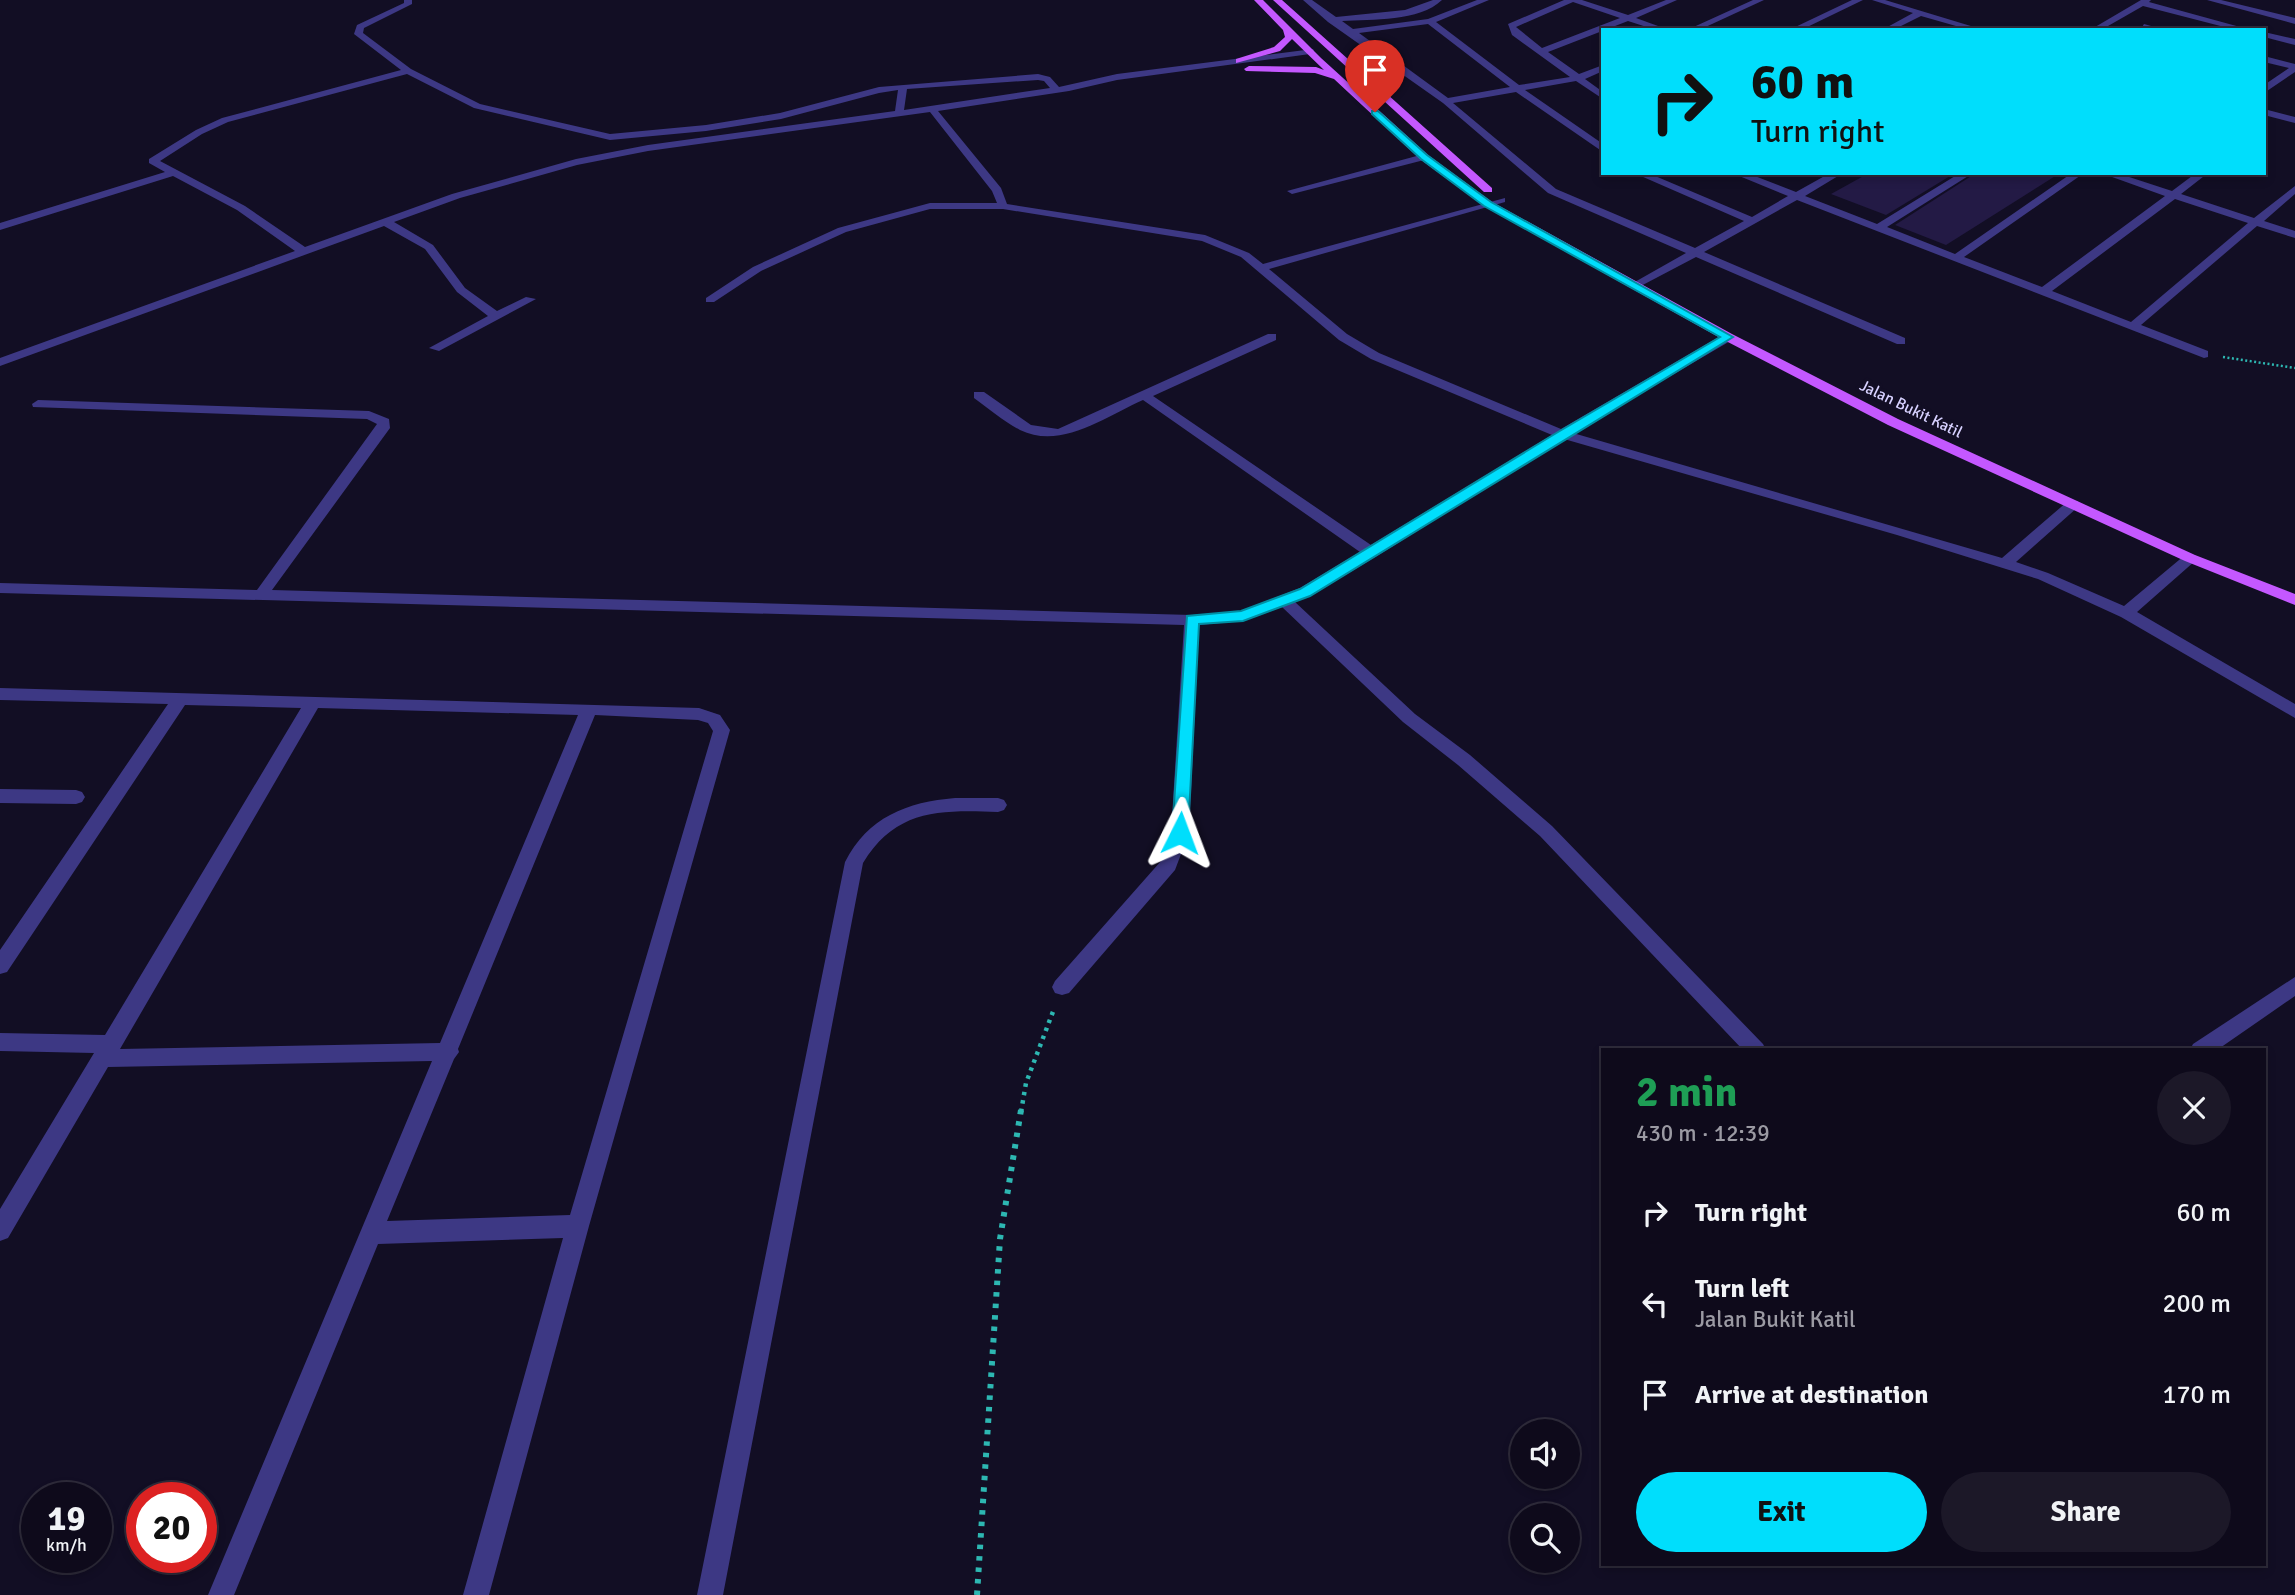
<!DOCTYPE html>
<meta charset="utf-8">
<style>
body{margin:0;font-family:Signika,sans-serif;background:#1c1828;color:#f1f3f6;height:100vh;display:flex;flex-direction:column;font-size:26px;white-space:nowrap}
*{box-sizing:border-box;margin:0}
p{font-size:23px;color:#9b9aa3}
.icon{flex:none;width:38px;height:38px;fill:none;stroke:currentColor;stroke-width:2;stroke-linecap:round;stroke-linejoin:round}
.map{position:relative;flex:1;overflow:hidden}
.sheet{position:absolute;left:1601px;top:1048px;width:665px;height:518px;display:flex;flex-direction:column;background:#0e0a1b;border-radius:0px;box-shadow:0 4px 10px #0003,0 0 0 2px #2e2b3a}
.sheet>*{flex:none}
.top-card{position:absolute;left:1601px;top:28px;width:665px;height:147px;border-radius:0px;box-shadow:0 4px 10px #0003,0 0 0 2px #2e2b3a;background:#00defc;color:#111;overflow:hidden}
.buttons{position:absolute;left:1510px;top:1419px;display:grid;gap:14px}
.buttons a{display:grid;place-items:center;width:70px;height:70px;border-radius:50%;background:#0e0a1b;box-shadow:0 4px 10px #0003,0 0 0 2px #2e2b3a;font-size:35px}
.speed{position:absolute;left:21px;top:1482px;display:flex;gap:14px;font-size:35px;font-weight:700;text-align:center}
.speed>*{display:grid;place-content:center;width:91px;height:91px;border-radius:50%;background:#0e0a1b;box-shadow:0 4px 10px #0003,0 0 0 2px #2e2b3a;line-height:1}
.speed small{font-size:18px;font-weight:400}
.speed .limit{border:10px solid #d22;background:#fff;color:#111}
.pin{position:absolute;display:grid;place-items:center;width:60px;height:60px;color:#fff;margin:-72px -30px;border-radius:50% 50% 50% 0;rotate:-45deg;box-shadow:0 0 7px #0007}
.pin .icon{rotate:45deg}
.me{position:absolute;width:77px;margin:-38px;rotate:3deg;stroke-linejoin:round;filter:drop-shadow(0 0 5px #0008)}
.turn{display:flex;align-items:center;gap:24px;height:147px;padding:0 35px;font-size:32px}
.turn .icon{width:91px;height:91px;stroke-width:2.5}
.turn b{display:block;font-size:49px;line-height:60px}
.round{display:grid;place-items:center;flex:none;width:74px;height:74px;border-radius:37px;background:#1c1828}
.head{display:flex;align-items:center;justify-content:space-between;height:119px;padding:0 35px}
h1{font-size:42px;font-weight:700;line-height:52px;color:#1e9e55}
.button{display:flex;gap:14px;margin-top:auto;padding:14px 35px}
.button a{flex:1;height:80px;border-radius:42px;background:#00defc;color:#111;font-size:28px;font-weight:700;line-height:80px;text-align:center}
.button a+a{background:#1c1828;color:#f1f3f6}
ul{padding:0;list-style:none}
li{display:flex;align-items:center;gap:21px;height:91px;padding:0 35px}
li div{flex:1}
li b{display:block;font-size:26px}
li em{font-style:normal}
.map>svg:first-child{display:block}
</style>
<div class="map">
<svg width="2295" height="1595" viewBox="0 0 2295 1595">
<rect width="100%" height="100%" fill="#120e24"/>
<path fill="#231a45" d="M1869 173H1955L1886 215 1831 194Z
M1976 173H2060L1946 245 1895 225Z"/>
<g fill="none" stroke-linecap="round" stroke-linejoin="round">
<path stroke="#2db7b2" stroke-width="2.5" stroke-dasharray="2 2.5" stroke-linecap="butt" d="M2223 357 2295 368"/>
<path stroke="#2db7b2" stroke-width="4.5" stroke-dasharray="3.5 5" stroke-linecap="butt" d="M1021 1112 1026 1083 1054 1009"/>
<path stroke="#2db7b2" stroke-width="6" stroke-dasharray="4.5 7" stroke-linecap="butt" d="M977 1595 1000 1239 1021 1110"/>
<path fill="#3d3884" fill-rule="evenodd" d="M404 0H412V4L364 28 363 33 411 69 480 104 610 134 706 125 780 113 879 87 1038 74 1050 77 1059 87 1117 74 1313 49 1314 51 1310 54 1117 80 1069 91 938 111 1001 188 1007 204 1205 235 1249 253 1263 264 1505 198V202L1269 269 1347 334 1379 353 1561 429 1724 334H1732V340L1573 433 2002 558 2068 501H2078V507L2016 562 2048 573 2124 606 2185 555H2195L2197 558 2195 561 2137 612 2295 704V718L2121 617 2038 579 1897 535 1564 439 1377 556 1310 596 1295 602 1415 714 1470 755 1552 826 1763 1044 1766 1050H1743L1540 836 1458 765 1403 722 1282 607 1243 621 1199 625 1189 833 1175 870 1069 993 1062 995 1055 993 1052 987 1055 981 1161 861 1171 833 1184 625 0 593V583L257 590 377 424 367 419 33 407 32 404 38 400 369 411 389 419 390 428 272 590 1192 615 1241 611 1300 588 1360 552 1143 400C1105 417 1061 450 1020 430 1003 421 989 409 974 398V392H984L1031 425 1058 429 1268 334H1276V340L1153 396 1371 545 1552 435 1371 359 1339 340 1241 257 1202 241 1003 209H930L846 232 761 271 714 302H706V298L753 267 838 228 930 203H997L992 191 930 112 648 151 577 165 460 198 394 222 433 245 465 288 497 311 526 297 536 299 439 351 429 348 488 316 457 292 425 249 384 226 0 366V358L295 251 237 210 173 176 0 230V223L165 172 149 163V159L196 130 222 118 401 70 354 34 357 25 404 3ZM407 74 474 108 610 140 706 131 781 119 879 93 898 90 895 111 648 145 576 159 452 194 305 247 245 206 160 161 202 134 228 122ZM1038 80 1044 81 1050 88 904 110 907 89Z
M1303 0H1312L1336 17 1405 10 1433 0H1442C1419 22 1372 19 1342 21L1353 29 1428 19 1477 0H1489L1436 22 1519 85 1570 77 1512 35 1508 24 1564 0H1582L1628 15 1666 0H1677L1636 18 1669 30H1656L1628 21 1548 52 1579 74 1603 65V71L1585 79 1603 92V99L1576 81 1525 90 1603 144V152L1516 92 1453 103 1556 189 1695 248 1744 221 1634 173H1648L1752 217 1788 196 1732 173H1747L1796 192 1830 173H1843L1805 196 1877 224 1960 173H1973L1887 227 1955 254 2072 173H2084L1964 257 2042 287 2165 196 2101 173H2117L2172 191 2196 173H2208L2181 194 2254 218 2295 186V194L2264 221 2295 231V238L2257 226 2141 325 2208 351V357L2204 358 1797 200 1704 252 1905 338V344H1897L1696 257 1637 288 1631 285 1633 283 1686 253 1548 193 1443 103 1328 22ZM1573 2 1620 18 1542 48 1516 27ZM1428 24 1510 87 1448 98 1359 33ZM2175 199 2248 223 2131 322 2052 291Z
M1753 0H1764L1699 30H1687Z
M1852 0H1863L1801 30H1789Z
M1872 0H1885L1984 30H1970L1921 16 1893 30H1882L1913 13Z
M2141 0H2151L2149 2 2251 30H2236L2143 6 2101 30H2090Z
M2207 0H2221L2295 18V24Z
M2144 24 2158 28 2159 30 2141 29Z
M2264 32 2295 39V45L2264 37Z
M2264 56 2295 64V72L2264 93V85L2289 68 2264 62Z
M2264 109 2295 117V123L2264 115Z
M1424 154 1429 157 1428 159 1292 194 1287 191Z
M0 688 699 708 720 715 730 730 589 1226 489 1595H463L563 1238 378 1244 234 1595H208L432 1061 108 1067 8 1238 0 1241V1209L94 1053 0 1051V1033L105 1035 301 708 185 705 7 972 0 974V950L168 704 0 700ZM318 708 578 715 440 1043 120 1049ZM595 715 698 720 708 723 713 731 570 1215 387 1221 454 1059 459 1052 458 1049Z
M0 789 76 790 82 792 85 797 82 802 76 804 0 803Z
M955 798H998L1004 800 1007 805 1004 810 998 812C940 810 896 809 863 863L723 1595H697L845 862C868 817 907 802 955 798Z
M2295 977V996L2217 1050H2190L2193 1044Z"/>
<path fill="#c458ff" fill-rule="evenodd" d="M1254 0H1263L1321 58 1428 155 1492 202 1732 334 1898 419 2195 555 2295 594V605L2185 561 1888 425 1724 340 1484 206 1420 159 1334 79 1315 73 1246 71 1244 69 1249 66 1316 67 1324 70 1292 39 1280 51 1236 63V59L1274 47 1285 37 1283 30Z
M1273 0H1282L1492 188V192H1484Z"/>
</g>
<path fill="#00defc" stroke="#0090a4" stroke-width="2" d="M1372 111H1378L1427 155 1491 202 1733 337 1310 596 1243 621 1199 624 1188 833 1180 840 1172 833 1187 616 1241 611 1300 589 1558 432 1720 337 1484 206 1421 159 1372 114Z"/>
<g text-anchor="middle" dominant-baseline="central" stroke-width="7" stroke-linejoin="round" paint-order="stroke">
<g font-size="16" fill="#d7d1ff" stroke="#120e24">
<text transform="translate(1911 409) rotate(26)">Jalan Bukit Katil</text>
</g>
</g>
</svg>
<div class="buttons">
<a><svg class="icon" aria-label="sound" viewBox="0 0 24 24"><path d="M4 9h4l5-4v14l-5-4H4zM17 9q2 3 0 6"/></svg></a>
<a><svg class="icon" aria-label="search" viewBox="0 0 24 24"><circle cx="10" cy="10" r="6"/><path d="M15 15l6 6"/></svg></a>
</div>
<div class="speed"><div>19<small>km/h</small></div><div class="limit">20</div></div>
<div class="pin" style="left:1375px;top:112px;background:#d93025"><svg class="icon" aria-label="arrive" viewBox="0 0 24 24"><path d="M6 21V4h12l-3 4 3 4H6"/></svg></div>
<svg class="me" style="left:1180px;top:833px" viewBox="-20 -20 40 40"><path d="M0-17L14 15 0 8-14 15z" fill="#00defc" stroke="#fff" stroke-width="4"/></svg>
<div class="top-card">
<div class="turn"><svg class="icon" aria-label="right" viewBox="0 0 24 24"><path d="M7 20v-9h11M14 6l5 5-5 5"/></svg><div><b>60 m</b>Turn right</div></div>
</div>
<section class="sheet">
<div class="head"><div><h1>2 min</h1><p>430 m · 12:39</p></div><a class="round"><svg class="icon" aria-label="close" viewBox="0 0 24 24"><path d="M6 6l12 12M18 6L6 18"/></svg></a></div>
<ul>
<li><svg class="icon" aria-label="right" viewBox="0 0 24 24"><path d="M7 20v-9h11M14 6l5 5-5 5"/></svg><div><b>Turn right</b></div><em>60 m</em></li>
<li><svg class="icon" aria-label="left" viewBox="0 0 24 24"><path d="M17 20v-9H6M10 6l-5 5 5 5"/></svg><div><b>Turn left</b><p>Jalan Bukit Katil</p></div><em>200 m</em></li>
<li><svg class="icon" aria-label="arrive" viewBox="0 0 24 24"><path d="M6 21V4h12l-3 4 3 4H6"/></svg><div><b>Arrive at destination</b></div><em>170 m</em></li>
</ul>
<div class="button"><a>Exit</a><a>Share</a></div>
</section>
</div>
